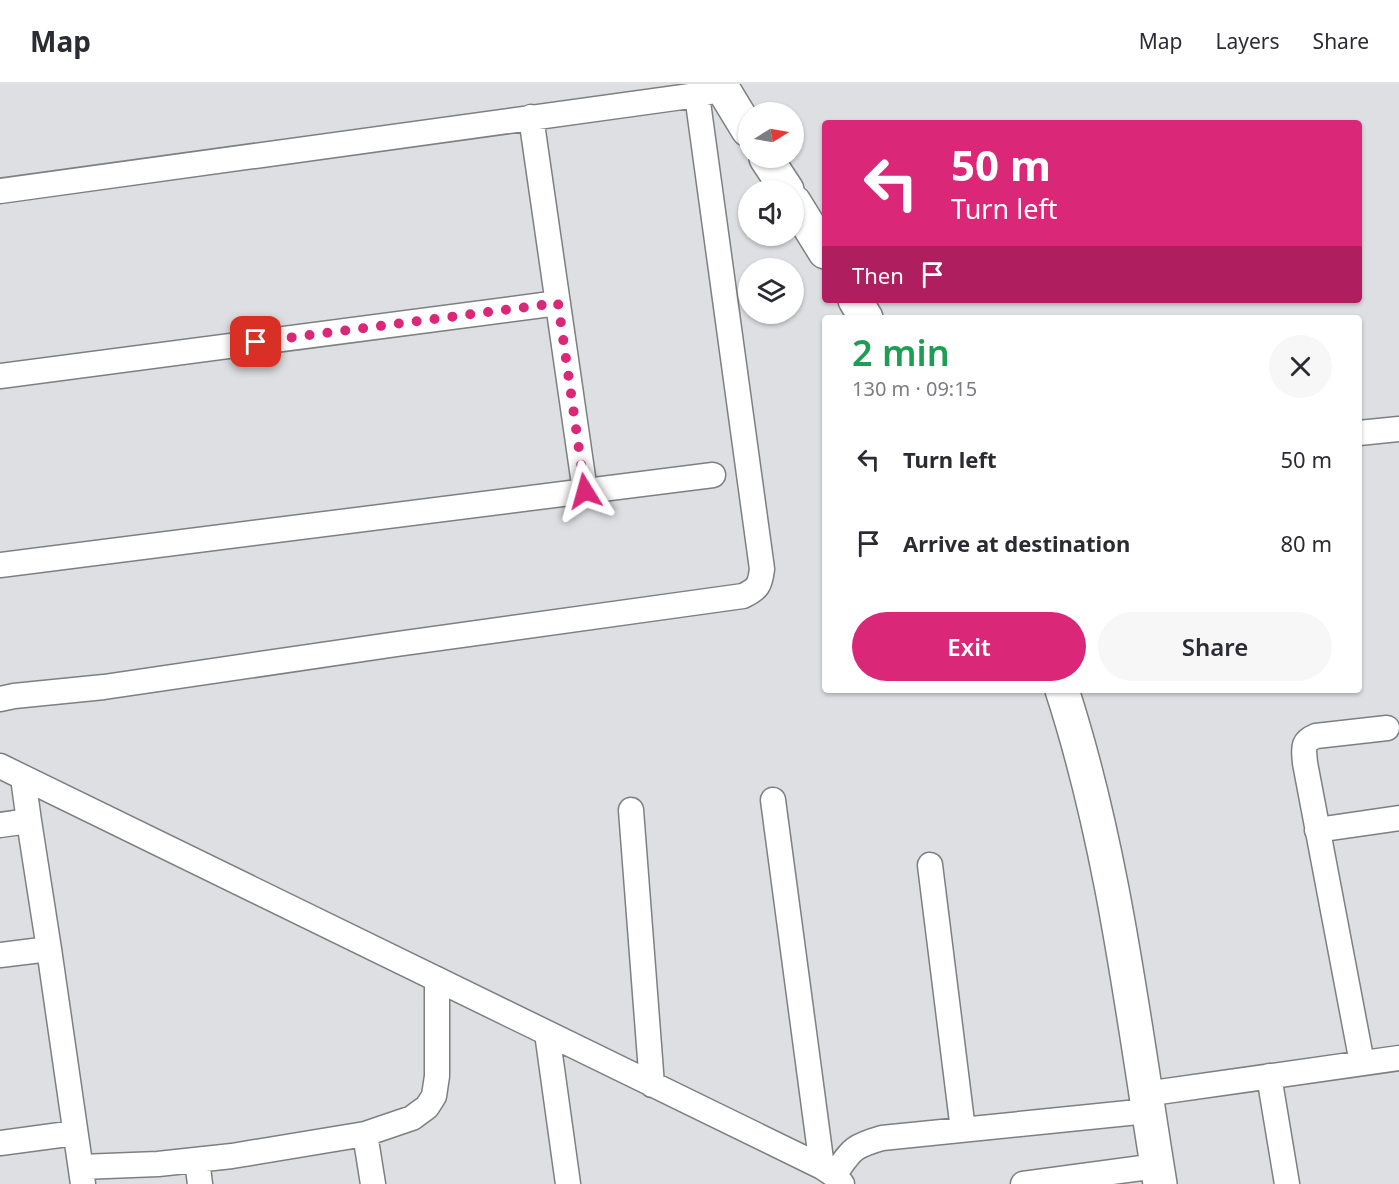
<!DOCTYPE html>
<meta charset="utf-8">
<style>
body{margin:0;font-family:"Noto Sans",sans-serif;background:#f7f7f7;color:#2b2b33;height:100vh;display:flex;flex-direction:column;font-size:22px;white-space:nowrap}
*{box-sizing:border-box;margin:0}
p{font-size:20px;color:#7c7c81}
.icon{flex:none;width:33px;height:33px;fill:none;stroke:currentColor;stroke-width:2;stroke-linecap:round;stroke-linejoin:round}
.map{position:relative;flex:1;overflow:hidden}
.side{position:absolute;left:822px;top:231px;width:540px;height:378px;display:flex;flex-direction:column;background:#fff;border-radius:6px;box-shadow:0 2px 4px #0004}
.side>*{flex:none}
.guide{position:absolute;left:822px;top:36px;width:540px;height:183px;border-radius:6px;box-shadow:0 2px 4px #0004;background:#db2777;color:#fff;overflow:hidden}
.needle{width:39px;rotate:79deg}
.controls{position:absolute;left:738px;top:18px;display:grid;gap:12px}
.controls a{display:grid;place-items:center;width:66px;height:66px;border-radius:50%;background:#fff;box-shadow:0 2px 4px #0004;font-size:30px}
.pin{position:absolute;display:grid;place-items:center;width:51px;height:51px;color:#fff;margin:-26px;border-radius:12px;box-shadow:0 3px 9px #0006}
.me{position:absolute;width:66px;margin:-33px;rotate:352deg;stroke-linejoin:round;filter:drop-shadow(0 0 4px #0008)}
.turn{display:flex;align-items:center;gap:21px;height:126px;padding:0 30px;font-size:27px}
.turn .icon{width:78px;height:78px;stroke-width:2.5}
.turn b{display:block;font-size:42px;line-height:51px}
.then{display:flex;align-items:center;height:57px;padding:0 30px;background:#0003;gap:12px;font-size:22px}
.round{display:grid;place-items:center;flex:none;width:63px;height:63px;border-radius:32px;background:#f7f7f7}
.summary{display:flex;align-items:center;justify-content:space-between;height:102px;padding:0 30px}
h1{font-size:36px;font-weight:600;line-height:45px;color:#1e9e55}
.button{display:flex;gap:12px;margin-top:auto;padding:12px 30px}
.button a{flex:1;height:69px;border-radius:36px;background:#db2777;color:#fff;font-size:24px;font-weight:600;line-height:69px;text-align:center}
.button a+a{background:#f7f7f7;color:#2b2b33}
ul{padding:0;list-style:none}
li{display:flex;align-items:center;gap:18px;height:84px;padding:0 30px}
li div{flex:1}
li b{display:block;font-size:22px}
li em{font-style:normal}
header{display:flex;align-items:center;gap:36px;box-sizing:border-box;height:84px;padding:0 30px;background:#fff;border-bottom:2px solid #e1e1e2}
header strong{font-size:28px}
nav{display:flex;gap:33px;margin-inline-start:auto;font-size:21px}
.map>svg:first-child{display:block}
</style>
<header>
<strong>Map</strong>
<nav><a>Map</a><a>Layers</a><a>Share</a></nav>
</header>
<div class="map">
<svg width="1399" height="1100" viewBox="0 0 1399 1100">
<rect width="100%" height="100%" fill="#dddfe2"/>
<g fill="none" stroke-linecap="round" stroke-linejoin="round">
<defs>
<path id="street" d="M531 33 585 407
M0 107 697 11 713 7
M0 292 558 219
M1359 349 1399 345
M0 481 713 391
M0 615 14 612 104 603 397 560 743 512C758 505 760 501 762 485L697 11
M0 682 822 1083 834 1091 842 1100
M23 694 29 737 49 865 83 1100
M773 716 822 1083
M631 726 652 1001
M0 741 29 737
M1317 746 1399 734
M930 781 963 1046
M0 871 49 865
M547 949 568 1100
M1362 979 1305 679C1304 665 1301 658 1316 652L1387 644
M1269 992 1287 1100
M1145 1010 1399 974
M365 1050 373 1100
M0 1059 75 1049
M197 1076 200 1100
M81 1083 158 1080 232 1072 365 1050 412 1034 427 1023 434 1012 437 992V895
M834 1091C852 1066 851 1063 882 1054L1148 1027
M1023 1100 1157 1082"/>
<path id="secondary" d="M720 0 748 46
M766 74 787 106
M794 118 825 168
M855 216 866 234
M1062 606C1114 766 1133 934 1160 1100"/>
</defs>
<use href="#street" stroke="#7d7f81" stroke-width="27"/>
<use href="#secondary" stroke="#7d7f81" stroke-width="36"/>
<use href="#street" stroke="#fff" stroke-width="24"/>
<use href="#secondary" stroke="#fff" stroke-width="33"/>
</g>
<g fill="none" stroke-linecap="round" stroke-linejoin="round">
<path stroke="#db2777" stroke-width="10" stroke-dasharray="0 18" d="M256 258 558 219 585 407"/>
</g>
</svg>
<div class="controls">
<a><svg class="needle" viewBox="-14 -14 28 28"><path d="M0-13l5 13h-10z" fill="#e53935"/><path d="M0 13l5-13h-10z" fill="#7c7c81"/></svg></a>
<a><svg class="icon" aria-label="sound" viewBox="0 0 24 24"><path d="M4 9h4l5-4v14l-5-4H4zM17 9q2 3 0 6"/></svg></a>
<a><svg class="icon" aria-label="layers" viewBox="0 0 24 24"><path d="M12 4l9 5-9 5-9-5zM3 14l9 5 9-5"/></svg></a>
</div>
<div class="pin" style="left:256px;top:258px;background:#d93025"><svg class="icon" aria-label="arrive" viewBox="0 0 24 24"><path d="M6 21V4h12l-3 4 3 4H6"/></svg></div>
<svg class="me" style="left:585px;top:407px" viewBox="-20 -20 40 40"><path d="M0-17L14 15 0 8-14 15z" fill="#db2777" stroke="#fff" stroke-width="4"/></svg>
<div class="guide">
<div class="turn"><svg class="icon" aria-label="left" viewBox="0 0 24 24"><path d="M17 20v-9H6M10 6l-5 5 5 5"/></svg><div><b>50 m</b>Turn left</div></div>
<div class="then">Then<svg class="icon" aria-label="arrive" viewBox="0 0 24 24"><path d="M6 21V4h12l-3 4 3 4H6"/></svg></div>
</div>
<section class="side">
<div class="summary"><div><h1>2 min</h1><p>130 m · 09:15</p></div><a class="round"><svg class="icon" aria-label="close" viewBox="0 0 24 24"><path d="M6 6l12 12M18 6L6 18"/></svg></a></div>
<ul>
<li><svg class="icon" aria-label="left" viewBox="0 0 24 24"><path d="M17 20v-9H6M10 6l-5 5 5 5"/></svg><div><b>Turn left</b></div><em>50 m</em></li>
<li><svg class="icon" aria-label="arrive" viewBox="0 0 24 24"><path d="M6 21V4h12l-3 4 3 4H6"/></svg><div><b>Arrive at destination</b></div><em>80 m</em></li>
</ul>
<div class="button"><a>Exit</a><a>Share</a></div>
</section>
</div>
